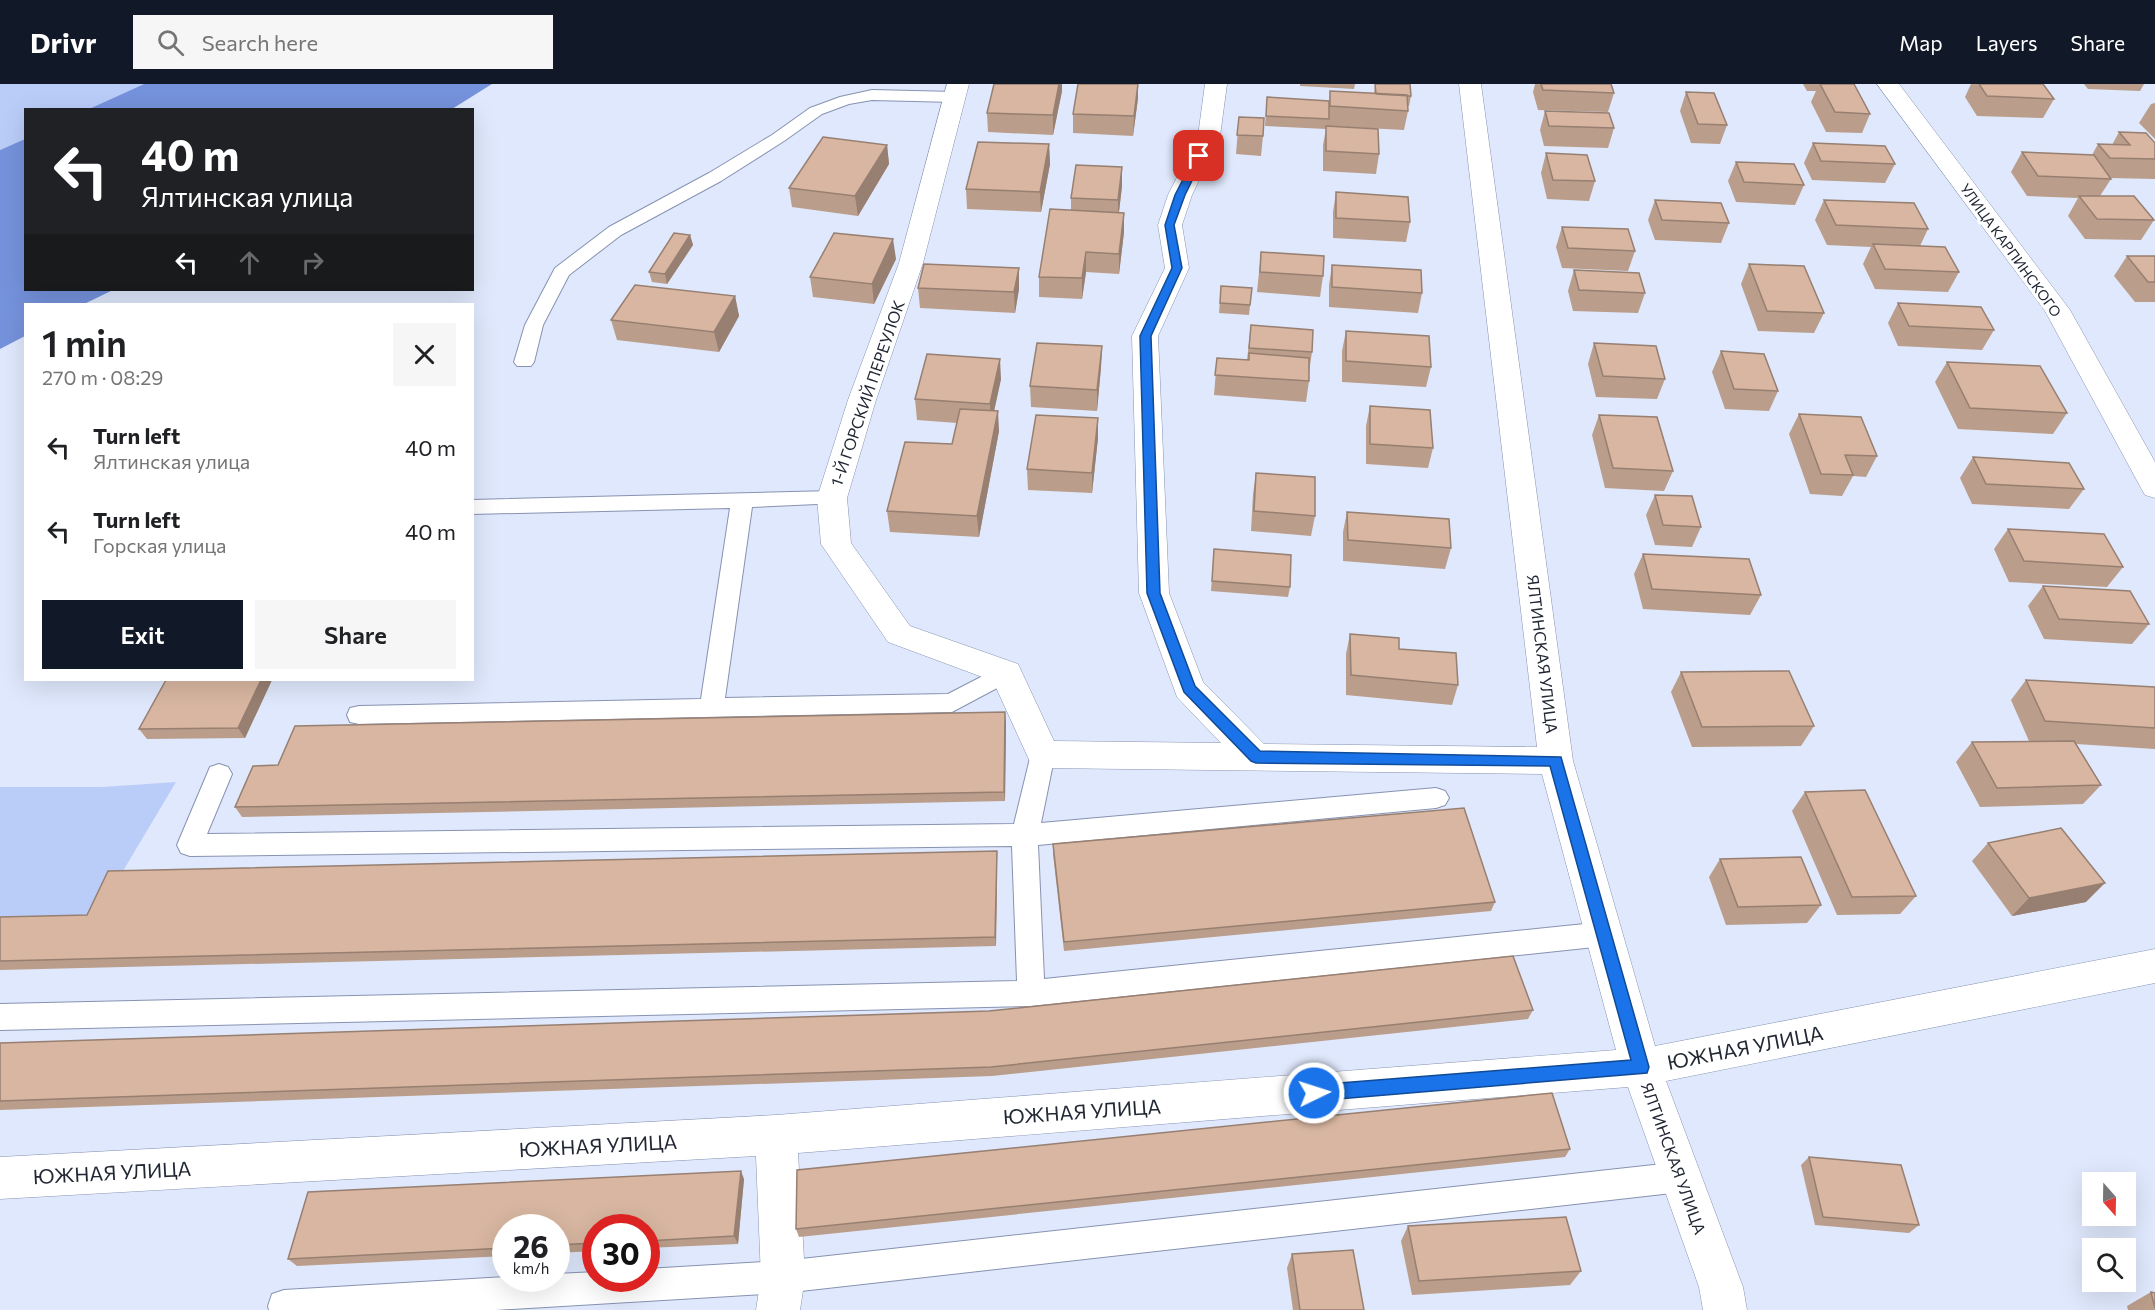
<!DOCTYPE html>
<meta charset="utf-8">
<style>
body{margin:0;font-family:Commissioner,sans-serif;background:#f6f6f6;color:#202124;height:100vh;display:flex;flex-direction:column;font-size:22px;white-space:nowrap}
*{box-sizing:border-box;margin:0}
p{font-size:20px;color:#757577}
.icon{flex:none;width:33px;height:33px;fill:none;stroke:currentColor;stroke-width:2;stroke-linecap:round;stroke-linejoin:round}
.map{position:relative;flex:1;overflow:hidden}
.sheet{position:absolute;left:24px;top:219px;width:450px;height:378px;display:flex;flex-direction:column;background:#fff;border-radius:0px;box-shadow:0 6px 24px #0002}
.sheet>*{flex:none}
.top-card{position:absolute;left:24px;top:24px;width:450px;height:183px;border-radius:0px;box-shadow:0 6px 24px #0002;background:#202124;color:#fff;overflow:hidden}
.needle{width:39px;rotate:160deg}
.tools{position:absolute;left:2082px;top:1088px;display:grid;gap:12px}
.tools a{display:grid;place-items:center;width:54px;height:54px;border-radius:0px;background:#fff;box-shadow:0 6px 24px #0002;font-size:30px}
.speed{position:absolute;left:492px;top:1130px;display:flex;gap:12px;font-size:30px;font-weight:700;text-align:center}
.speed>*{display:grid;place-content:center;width:78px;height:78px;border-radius:50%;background:#fff;box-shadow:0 6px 24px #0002;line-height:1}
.speed small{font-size:15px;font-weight:400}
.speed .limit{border:9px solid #d22;background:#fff;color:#111}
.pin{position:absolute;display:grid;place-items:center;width:51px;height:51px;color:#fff;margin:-26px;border-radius:12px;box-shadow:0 3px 9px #0006}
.me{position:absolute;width:66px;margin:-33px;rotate:86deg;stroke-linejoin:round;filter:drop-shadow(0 0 4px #0008)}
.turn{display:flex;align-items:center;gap:21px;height:126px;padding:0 18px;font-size:27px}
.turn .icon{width:78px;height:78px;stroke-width:2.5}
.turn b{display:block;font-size:42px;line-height:51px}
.lanes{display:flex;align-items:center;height:57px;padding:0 18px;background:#0003;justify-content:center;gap:30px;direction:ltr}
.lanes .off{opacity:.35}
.round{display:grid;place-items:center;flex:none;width:63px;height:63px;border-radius:0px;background:#f6f6f6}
.head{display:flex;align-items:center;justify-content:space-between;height:102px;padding:0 18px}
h1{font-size:36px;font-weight:600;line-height:45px}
.action{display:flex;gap:12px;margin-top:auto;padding:12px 18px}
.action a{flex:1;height:69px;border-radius:0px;background:#111827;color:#fff;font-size:24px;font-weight:600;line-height:69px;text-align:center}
.action a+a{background:#f6f6f6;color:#202124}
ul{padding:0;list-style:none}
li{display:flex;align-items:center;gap:18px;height:84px;padding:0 18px}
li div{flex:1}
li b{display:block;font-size:22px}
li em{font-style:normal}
header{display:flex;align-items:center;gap:36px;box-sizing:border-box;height:84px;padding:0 30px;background:#111827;color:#fff}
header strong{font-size:28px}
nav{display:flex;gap:33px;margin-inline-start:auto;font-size:21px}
.search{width:420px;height:54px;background:#f6f6f6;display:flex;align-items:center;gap:15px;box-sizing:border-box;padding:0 21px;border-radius:0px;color:#757577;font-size:22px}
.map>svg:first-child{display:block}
</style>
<header>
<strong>Drivr</strong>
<div class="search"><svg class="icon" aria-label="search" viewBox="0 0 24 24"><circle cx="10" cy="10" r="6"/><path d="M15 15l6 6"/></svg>Search here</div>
<nav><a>Map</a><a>Layers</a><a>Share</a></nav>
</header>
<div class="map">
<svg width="2155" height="1226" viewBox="0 0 2155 1226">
<rect width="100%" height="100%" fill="#dfe8fc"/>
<path fill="#bacdf9" d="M0 0H144L89 25 26 26 25 55 0 66Z
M176 698 117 797 96 840 0 843V703H103Z"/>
<path fill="#7592dc" d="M144 0H492L452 25H89Z
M25 55 26 206H113L84 220H26L25 252 0 265V66Z"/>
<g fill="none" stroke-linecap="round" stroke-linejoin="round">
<defs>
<path id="lane" d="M872 6 955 8 963 13 955 18 872 16 849 20 822 30 784 57 721 97 621 151 569 191 543 241 534 278 531 282H517L514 278 525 241 555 184 609 143 709 89 772 51 810 24 840 13Z
M832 407 839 409 843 414 839 419 752 423 725 614 948 610 1006 580 1014 583 1018 589 1014 595 952 628 359 640 350 638 347 631 350 624 359 622 701 615 730 424 472 430V416Z
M1043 660 1052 663 1055 670 1041 739 1436 704 1445 707 1449 714 1445 721 1436 724 1038 761 1044 895 1604 838 1614 842 1618 850 1614 858 1604 862 1031 922 0 946V920L1017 897 1012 762 190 772 181 769 177 761 210 683 219 680 228 683 232 690 207 750 1014 740 1031 670 1034 663Z
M1681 1078 1692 1082 1696 1093 1692 1104 1681 1108 783 1209 495 1226H269L268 1222 272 1210 284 1206 506 1193 556 1194V1190L596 1188V1194H646V1185L783 1177Z"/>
<path id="street" d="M947 0H969L923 179 876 316 847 414 851 459 910 542 1018 580 1054 657 1221 659 1177 613 1139 509 1132 252 1165 184 1158 141 1168 111 1198 52 1205 0H1227L1220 52 1192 111 1182 141 1189 184 1158 252 1169 509 1203 598 1264 660 1537 663 1459 0H1481L1573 677 1655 962 2155 865V899L1666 997 1743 1203 1747 1226H1703L1699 1203 1628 1003 798 1069 805 1193 800 1226H756L761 1193 756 1072 0 1115V1073L776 1031 1616 966 1542 690 1043 684 1031 680 993 597 888 558 821 460 817 414 848 316 899 179Z
M1877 0H1899L2070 226 2155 378V414L2145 411 2141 404 2045 227Z"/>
</defs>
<use href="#lane" stroke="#8693b1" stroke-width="2"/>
<use href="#street" stroke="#8693b1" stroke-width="1"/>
<use href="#lane" fill="#fff" fill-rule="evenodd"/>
<use href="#street" fill="#fff" fill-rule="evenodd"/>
</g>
<path fill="#ba9d8a" d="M1138 0V14L1133 52 1073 49V30Z
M1300 0H1355L1354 5 1300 2Z
M1375 0 1411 12 1409 22H1407L1408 27 1404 46 1328 42 1379 70 1376 90 1323 87V61L1326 45 1265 42 1267 13 1329 17 1330 7 1374 10Z
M1535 0H1611L1614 9 1608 28 1538 26 1533 8Z
M1803 0H1852L1870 30 1862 49 1826 48 1811 18 1816 7H1807Z
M1971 0H2043L2054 15 2043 34 1977 32 1965 13Z
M2084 0H2144L2140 7 2088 5Z
M1062 7 1053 51 988 48 987 29Z
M1686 8 1727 41 1720 60 1691 59 1680 27Z
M2155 19V55L2139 39 2151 20Z
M1545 27 1614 44 1608 64 1544 62 1540 46Z
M1239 33 1263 52 1261 72 1236 70Z
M2119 48 2155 59V95L2110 94 2111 95 2100 112 2154 136 2141 156 2085 155 2068 132 2078 114 2027 112 2011 88 2022 68 2092 71 2098 60 2112 61Z
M1813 59 1895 80 1885 99 1812 96 1804 79Z
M1049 60 1050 80 1041 128 967 125 966 105Z
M887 61 889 80 858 132 792 123 789 104Z
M1546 69 1595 97 1589 117 1547 115 1541 89Z
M1736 78 1804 101 1795 121 1736 118 1728 97Z
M1122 83V102L1119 128 1124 148 1119 190 1086 188 1082 215 1039 213V193L1071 126V114Z
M1336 108 1410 138 1406 158 1333 154V128Z
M1655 116 1729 139 1721 159 1655 156 1648 136Z
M1824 116 1928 145 1920 162 1959 188 1948 208 1875 205 1863 180 1871 163 1827 161 1815 136Z
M1562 143 1635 167 1628 187 1562 184 1556 163Z
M690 151 693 161 667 200 652 198 649 188Z
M1261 168 1323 192 1320 213 1257 208Z
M2127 172H2155V218H2135L2114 192Z
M896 175 874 220 813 213 810 193Z
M1749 180 1824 229 1814 249 1758 247 1741 200Z
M1332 181 1422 209 1418 229 1329 223V201Z
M1019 184V205L1015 229 920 224 918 204Z
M1574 186 1645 209 1638 229 1573 227 1568 207Z
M1221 202 1252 204 1249 231 1219 229Z
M735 212 739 232 719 268 617 256 611 236Z
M1898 219 1994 246 1982 266 1898 262 1888 239Z
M1251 241 1312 268 1309 288V297L1306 318 1214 311 1217 274 1247 276Z
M1346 247 1431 283 1426 303 1342 298V267Z
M1594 259 1665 295 1657 315 1596 313 1588 280Z
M1102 262 1101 283 1097 327 1031 323 1030 302Z
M1721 267 1778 307 1769 327 1725 325 1712 288Z
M1947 278 2067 329 2053 350 1958 345 1935 298Z
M1001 295 994 327 999 347 979 453 890 448 887 427 952 360 957 339 917 336 915 315Z
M1370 322 1433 364 1428 384 1366 380V342Z
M1799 330 1877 372 1866 393 1853 392 1842 412 1810 410 1789 350Z
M1599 331 1673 387 1664 407 1605 404 1592 351Z
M1098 334V354L1092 409 1028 406 1027 385Z
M1973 373 2084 405 2069 425 1972 420 1960 394Z
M1256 389 1315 432 1311 452 1251 447 1253 410Z
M1655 411 1701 443 1692 463 1655 461 1646 431Z
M1347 428 1451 464 1445 485 1343 477V448Z
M2008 445 2123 483 2107 503 2009 498 1994 465Z
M1214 465 1290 503 1288 513 1211 507Z
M1643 470 1761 511 1750 531 1643 525 1634 490Z
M2043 502 2149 540 2132 560 2044 555 2028 522Z
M1350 550 1458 601 1452 621 1346 611V570Z
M1681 588 1814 642 1801 662 1692 663 1671 608Z
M272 596 245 654 147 655 139 645Z
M2026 596 2155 603V665L2076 660 2101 701 2083 720 1980 723 1956 678 1972 658 2034 657H2029L2011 616Z
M1006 638 1005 717 242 733 235 723 278 681Z
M1805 708 1916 812 1900 830 1837 831 1792 727Z
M1988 759 2086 818 2012 832 1972 777Z
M1053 760 1495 818 1491 827 1064 867 1053 770Z
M997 767V777L996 862 0 886V833L87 831Z
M1720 775 1821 821 1807 839 1726 841 1709 793Z
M1533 926 1528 935 992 992 0 1026V959Z
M1570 1065 1565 1073 799 1153 796 1145Z
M1809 1073 1919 1141 1909 1149 1815 1141 1801 1081Z
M744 1095 738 1160 646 1164V1143H596V1167L556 1169V1143H506V1172L297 1182 288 1175Z
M1408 1142 1581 1187 1570 1201 1412 1211 1401 1157Z
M1292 1170 1364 1226H1293L1287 1184Z
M2151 1208 2155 1209V1226H2128L2127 1222Z"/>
<path fill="#977f71" d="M1059 0H1062V7L1053 51V31Z
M1138 0V14L1133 52 1134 32Z
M1049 60 1050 80 1041 128 1040 108Z
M887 61 889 80 858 132 855 112Z
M1122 83V102L1118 136V116Z
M1124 129V148L1119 190V170Z
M690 151 693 161 667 200 665 190Z
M893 155 896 175 874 220 872 200Z
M1086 168V188L1082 215V194Z
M1019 184V205L1015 229 1014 208Z
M735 212 739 232 719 268 714 248Z
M1102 262 1101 283 1097 327V306Z
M1000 275 1001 295 991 341 990 320Z
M998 327 999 347 979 453 977 432Z
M1098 334V354L1092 409V389Z
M261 596H272L245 654 238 644Z
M1005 628 1006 638 1005 717 1004 708Z
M997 767V777L996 862 995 853Z
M2105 799 2086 818 2012 832 2029 814Z
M741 1087 744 1095 738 1160 734 1152Z"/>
<path fill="#d8b6a1" stroke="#977f71" stroke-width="1.5" d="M994 0H1059L1053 31 987 29Z
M1078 0H1138L1134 32 1073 30Z
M1375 0H1410L1411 12 1376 10Z
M1541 0H1611L1614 9 1543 6Z
M1820 0H1854L1870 30 1835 28Z
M1979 0H2043L2054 15 1987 12Z
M1330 7 1407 11 1408 27 1330 22Z
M1686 8 1714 9 1727 41 1698 40Z
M1267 13 1329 17V35L1266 32Z
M1545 27 1609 29 1614 44 1549 42Z
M1239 33 1264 34 1263 52 1237 51Z
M1326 42 1378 45 1379 70 1326 67Z
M2119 48 2146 49 2155 59V75L2110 74 2098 60 2130 61Z
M823 53 887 61 855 112 789 104Z
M978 58 1049 60 1040 108 966 105Z
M1813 59 1885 62 1895 80 1821 77Z
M2022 68 2094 71 2111 95 2038 92Z
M1546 69 1587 71 1595 97 1553 96Z
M1736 78 1794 80 1804 101 1744 98Z
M1076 81 1122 83 1118 116 1071 114Z
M1336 108 1408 113 1410 138 1336 134Z
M2079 112H2134L2154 136 2097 135Z
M1655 116 1721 119 1729 139 1662 136Z
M1824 116 1914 119 1928 145 1836 141Z
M1050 125 1124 129 1119 170 1086 168 1082 194 1039 193Z
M1562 143 1628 145 1635 167 1568 164Z
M674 149 690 151 665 190 649 188Z
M834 149 893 155 872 200 810 193Z
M1873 160 1945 163 1959 188 1885 185Z
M1261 168 1324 172 1323 192 1260 188Z
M2127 172H2155V198H2148Z
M924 180 1019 184 1014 208 918 204Z
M1749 180 1804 182 1824 229 1767 227Z
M1332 181 1421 186 1422 209 1332 203Z
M1574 186 1639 189 1645 209 1579 206Z
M635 201 735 212 714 248 611 236Z
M1221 202 1252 204 1250 221 1220 219Z
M1898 219 1981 223 1994 246 1909 242Z
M1251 241 1313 246 1312 268 1249 264Z
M1346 247 1429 252 1431 283 1346 277Z
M1037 259 1102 262 1097 306 1030 302Z
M1594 259 1656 262 1665 295 1603 292Z
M1721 267 1764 270 1778 307 1734 305Z
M1249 269 1309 274V297L1215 291 1217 274 1249 276Z
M927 270 1000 275 990 320 915 315Z
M1947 278 2040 282 2067 329 1970 324Z
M1370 322 1430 326 1433 364 1370 360Z
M960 325 998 327 977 432 887 427 905 358 952 360Z
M1799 330 1861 333 1877 372 1845 371 1853 391 1821 390Z
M1036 331 1098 334 1092 389 1027 385Z
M1599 331 1657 333 1673 387 1613 384Z
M1973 373 2069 379 2084 405 1986 400Z
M1256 389 1315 393V432L1254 427Z
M1655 411 1692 412 1701 443 1663 441Z
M1347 428 1449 435 1451 464 1348 456Z
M2008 445 2104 450 2123 483 2024 477Z
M1214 465 1291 471 1290 503 1212 497Z
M1643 470 1749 475 1761 511 1652 505Z
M2043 502 2130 507 2149 540 2059 535Z
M1350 550 1399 554V565L1456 569 1458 601 1351 591Z
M1789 587 1814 642 1702 643 1681 588Z
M166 596H261L238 644 139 645Z
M2026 596 2155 603V644L2045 637Z
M1005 628 1004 708 235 723 253 682 278 681 295 642Z
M2074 657 2101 701 1997 704 1972 658Z
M1865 706 1916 812 1852 813 1805 708Z
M1464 724 1495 818 1064 858 1053 760Z
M2061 744 2105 799 2029 814 1988 759Z
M997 767 995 853 0 877V833L87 831 108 787Z
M1801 773 1821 821 1738 823 1720 775Z
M1513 872 1533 926 991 983 0 1017V959L989 927Z
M1552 1009 1570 1065 796 1145 797 1086Z
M1809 1073 1901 1081 1919 1141 1823 1133Z
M741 1087 734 1152 646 1157V1143H596V1159L556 1161V1143H506V1164L288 1175 308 1108Z
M1566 1133 1581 1187 1419 1197 1408 1142Z
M1353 1166 1364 1226H1300L1292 1170Z
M2151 1208 2155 1209V1224Z"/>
<path fill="#1a73e8" stroke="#114b97" stroke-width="1.5" d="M1196 70 1204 72 1185 111 1174 141 1182 184 1151 252 1160 509 1195 602 1260 667 1561 673 1649 983 1647 989 1314 1017 1308 1015 1305 1009 1308 1003 1314 1001 1631 976 1550 682 1256 679 1251 677 1184 608 1147 509 1140 252 1172 184 1165 141 1175 111Z"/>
<g text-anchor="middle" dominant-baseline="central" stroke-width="6" stroke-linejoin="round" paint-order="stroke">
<g font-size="14" fill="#212733" stroke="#fff">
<text transform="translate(2011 166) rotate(54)">УЛИЦА КАРПИНСКОГО</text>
</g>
<g font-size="16" fill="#212733" stroke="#fff">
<text transform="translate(867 309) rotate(-71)">1-Й ГОРСКИЙ ПЕРЕУЛОК</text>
<text transform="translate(1543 570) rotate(83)">ЯЛТИНСКАЯ УЛИЦА</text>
<text transform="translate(1674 1074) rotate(70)">ЯЛТИНСКАЯ УЛИЦА</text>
</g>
<g font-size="20" fill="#212733" stroke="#fff">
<text transform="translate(1745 963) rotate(-11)">ЮЖНАЯ УЛИЦА</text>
<text transform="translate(1082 1027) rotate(-4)">ЮЖНАЯ УЛИЦА</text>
<text transform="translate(598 1061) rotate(-3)">ЮЖНАЯ УЛИЦА</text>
<text transform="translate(112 1088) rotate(-3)">ЮЖНАЯ УЛИЦА</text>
</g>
</g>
</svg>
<div class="tools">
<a><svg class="needle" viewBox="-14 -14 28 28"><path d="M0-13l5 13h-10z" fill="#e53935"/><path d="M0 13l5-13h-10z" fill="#757577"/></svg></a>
<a><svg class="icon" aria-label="search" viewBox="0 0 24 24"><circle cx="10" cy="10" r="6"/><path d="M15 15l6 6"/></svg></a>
</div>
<div class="speed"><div>26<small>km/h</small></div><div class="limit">30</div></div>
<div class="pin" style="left:1199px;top:72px;background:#d93025"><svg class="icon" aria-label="arrive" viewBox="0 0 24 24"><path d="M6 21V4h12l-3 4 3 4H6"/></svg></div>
<svg class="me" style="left:1314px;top:1009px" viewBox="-20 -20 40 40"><circle r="17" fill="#1a73e8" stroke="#fff" stroke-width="3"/><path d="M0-11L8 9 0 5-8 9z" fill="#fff"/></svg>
<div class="top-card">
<div class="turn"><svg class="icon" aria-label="left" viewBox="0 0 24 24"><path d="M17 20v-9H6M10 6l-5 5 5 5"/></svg><div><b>40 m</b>Ялтинская улица</div></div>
<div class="lanes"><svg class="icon" aria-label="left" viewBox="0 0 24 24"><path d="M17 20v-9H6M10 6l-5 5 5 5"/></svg><svg class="icon off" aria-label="ahead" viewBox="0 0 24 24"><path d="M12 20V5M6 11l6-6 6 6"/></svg><svg class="icon off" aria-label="right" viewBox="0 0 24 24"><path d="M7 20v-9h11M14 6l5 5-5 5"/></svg></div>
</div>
<section class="sheet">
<div class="head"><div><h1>1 min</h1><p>270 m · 08:29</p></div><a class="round"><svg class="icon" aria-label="close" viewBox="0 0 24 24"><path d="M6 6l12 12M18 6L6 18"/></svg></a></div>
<ul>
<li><svg class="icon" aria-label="left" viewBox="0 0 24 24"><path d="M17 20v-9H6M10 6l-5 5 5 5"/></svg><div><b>Turn left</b><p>Ялтинская улица</p></div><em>40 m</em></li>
<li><svg class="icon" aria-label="left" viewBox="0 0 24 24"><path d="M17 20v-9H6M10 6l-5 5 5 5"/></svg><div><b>Turn left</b><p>Горская улица</p></div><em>40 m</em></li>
</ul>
<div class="action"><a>Exit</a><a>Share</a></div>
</section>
</div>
